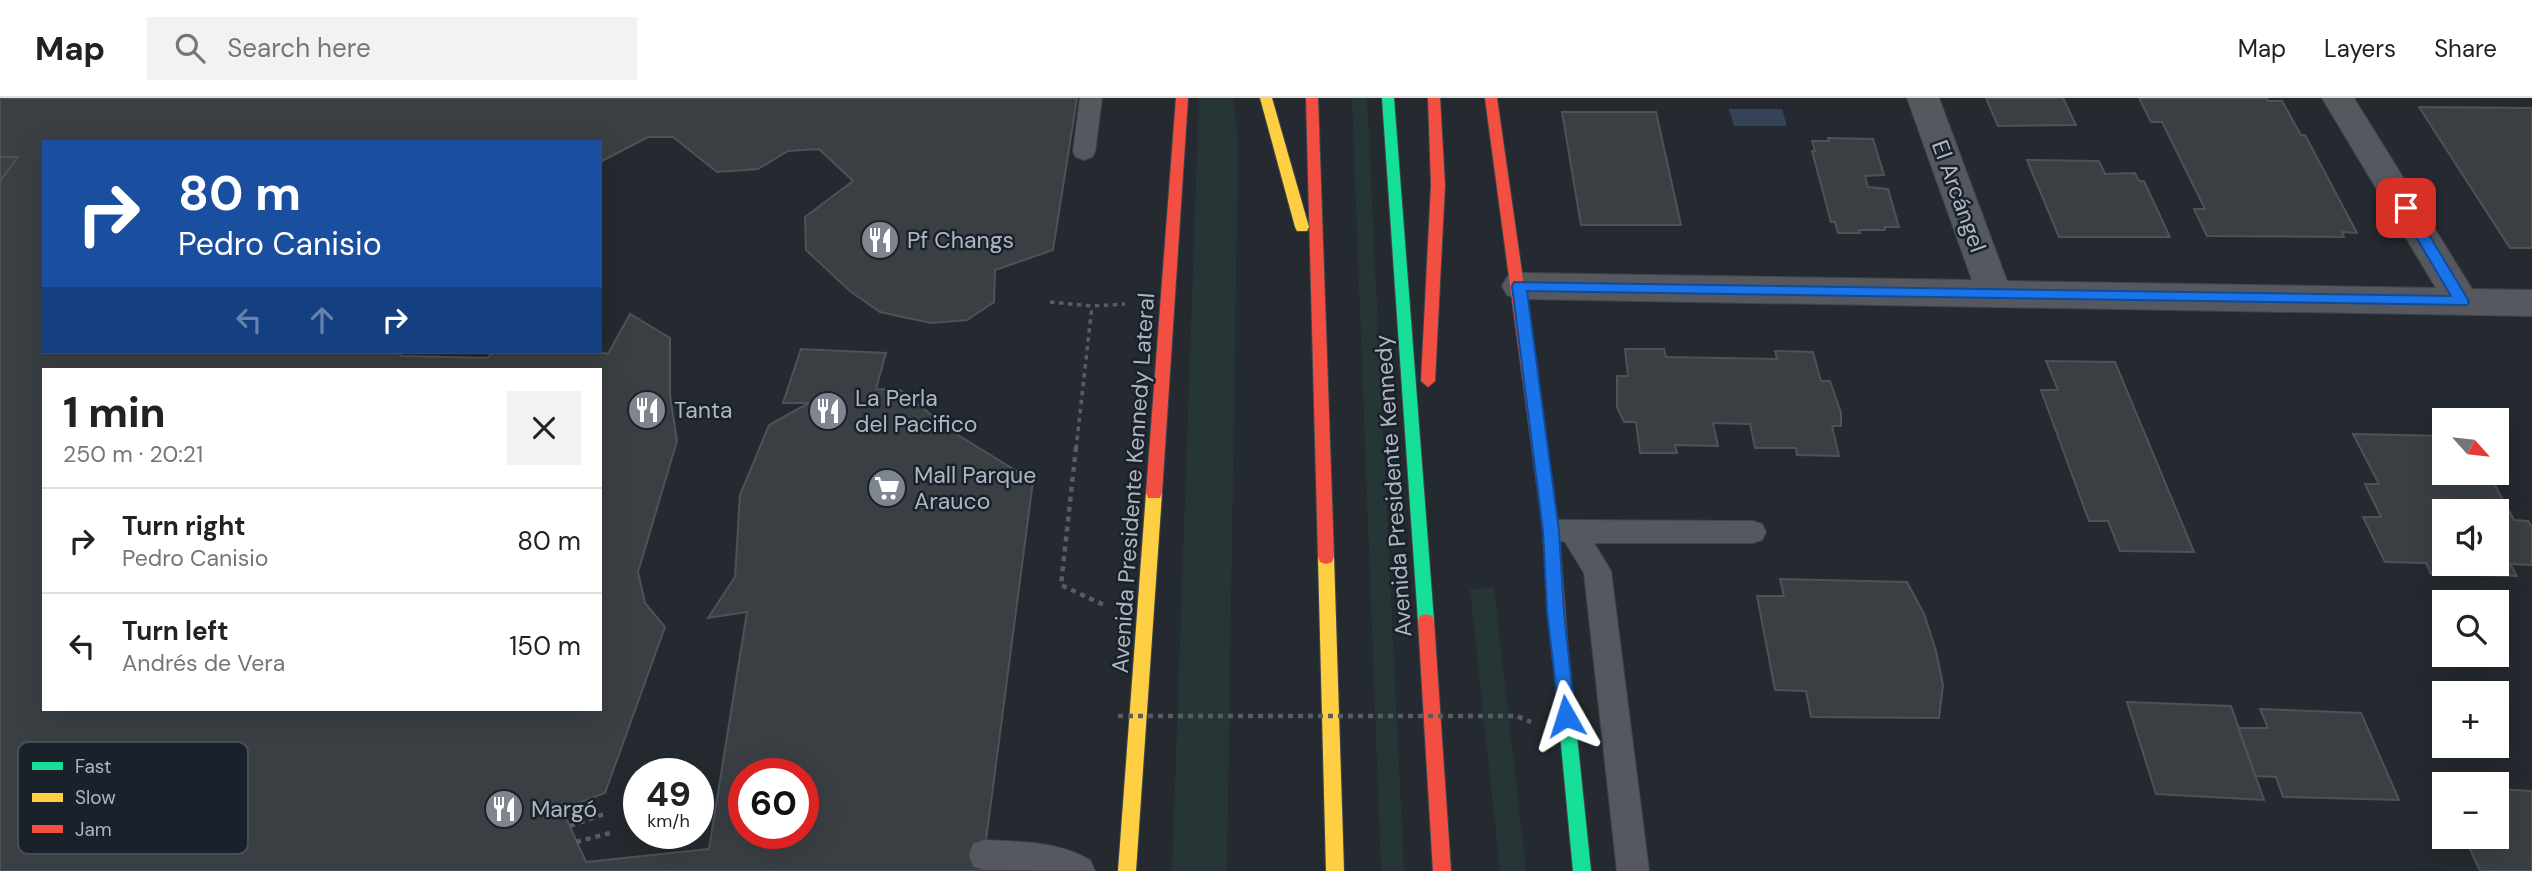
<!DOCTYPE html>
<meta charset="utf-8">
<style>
body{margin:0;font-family:"DM Sans",sans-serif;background:#f2f2f2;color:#222;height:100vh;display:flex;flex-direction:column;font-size:26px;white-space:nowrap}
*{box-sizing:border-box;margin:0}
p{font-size:23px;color:#767676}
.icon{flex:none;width:38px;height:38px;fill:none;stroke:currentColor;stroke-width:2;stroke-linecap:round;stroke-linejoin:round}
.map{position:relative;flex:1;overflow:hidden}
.sheet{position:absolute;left:42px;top:270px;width:560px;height:343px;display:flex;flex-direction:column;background:#fff;border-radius:0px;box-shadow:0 7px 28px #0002}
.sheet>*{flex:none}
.hud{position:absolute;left:42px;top:42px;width:560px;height:214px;border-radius:0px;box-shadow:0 7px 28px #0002;background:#1a4fa0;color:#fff;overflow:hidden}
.needle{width:46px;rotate:117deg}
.tools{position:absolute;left:2432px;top:310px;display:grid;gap:14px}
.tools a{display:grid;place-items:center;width:77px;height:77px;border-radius:0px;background:#fff;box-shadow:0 7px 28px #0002;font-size:35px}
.speed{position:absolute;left:623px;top:660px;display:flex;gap:14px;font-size:35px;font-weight:700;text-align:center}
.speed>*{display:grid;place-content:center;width:91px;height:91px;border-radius:50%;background:#fff;box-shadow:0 7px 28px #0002;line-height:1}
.speed small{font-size:18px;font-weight:400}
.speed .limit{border:10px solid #d22;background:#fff;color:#111}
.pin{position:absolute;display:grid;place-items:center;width:60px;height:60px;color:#fff;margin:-30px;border-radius:14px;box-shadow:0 4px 10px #0006}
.me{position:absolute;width:77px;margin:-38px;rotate:354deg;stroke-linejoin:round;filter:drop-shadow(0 0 5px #0008)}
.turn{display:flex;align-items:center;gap:24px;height:147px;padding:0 21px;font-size:32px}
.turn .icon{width:91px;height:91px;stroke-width:2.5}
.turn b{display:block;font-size:49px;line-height:60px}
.lanes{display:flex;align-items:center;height:66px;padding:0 21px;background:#0003;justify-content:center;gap:35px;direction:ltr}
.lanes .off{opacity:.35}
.round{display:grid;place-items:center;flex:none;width:74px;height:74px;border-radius:0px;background:#f2f2f2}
.headline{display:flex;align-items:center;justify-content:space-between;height:119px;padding:0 21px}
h1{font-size:42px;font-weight:800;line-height:52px}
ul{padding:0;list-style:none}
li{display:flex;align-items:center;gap:21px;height:105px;padding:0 21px;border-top:2px solid #e0e0e0}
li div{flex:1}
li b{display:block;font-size:26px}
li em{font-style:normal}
header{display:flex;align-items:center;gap:42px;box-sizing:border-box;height:98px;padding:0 35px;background:#fff;border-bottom:2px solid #e0e0e0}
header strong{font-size:33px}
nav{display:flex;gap:38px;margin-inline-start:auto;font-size:24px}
.search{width:490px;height:63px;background:#f2f2f2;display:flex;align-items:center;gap:18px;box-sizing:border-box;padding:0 24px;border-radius:0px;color:#767676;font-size:26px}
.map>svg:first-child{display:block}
</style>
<header>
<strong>Map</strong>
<div class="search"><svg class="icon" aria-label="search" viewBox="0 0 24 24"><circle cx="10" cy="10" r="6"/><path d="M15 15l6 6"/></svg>Search here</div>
<nav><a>Map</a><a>Layers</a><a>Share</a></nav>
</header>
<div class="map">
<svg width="2532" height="773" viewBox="0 0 2532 773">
<rect width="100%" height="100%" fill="#252a30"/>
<path fill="#263636" d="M1199 0H1233L1238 46 1227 773H1172Z
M1352 0H1367L1404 773H1381Z
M1494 490 1526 773H1500L1470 491Z"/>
<path fill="#344357" d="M1729 11H1782L1787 28H1734Z"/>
<path fill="#3a3f44" stroke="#4d5258" stroke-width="2" fill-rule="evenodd" d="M0 0H1077L1053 152 995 172 994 204 967 222 931 225 880 214 851 194 806 152 805 119 853 83 819 51 788 53 758 71 717 74 673 39H648L600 64V44H44V254H399L401 258 487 260 494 254H600L608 256 630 216 670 240V297L677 343 638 474 645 505 665 529 605 695 562 711 586 764 709 751 747 514 708 520 735 479 740 397 769 327 809 305H783L801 251 886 255 876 291 900 292 953 334 1033 383 982 773H0V83L18 59H0ZM44 271H600V611H44ZM744 676H803V735H744Z
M1986 0H2063L2076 27 1998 28Z
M2139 0H2266L2268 3H2282L2301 37H2305L2357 135 2342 134 2344 139 2207 138 2194 111H2205L2162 24H2151Z
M2419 9 2532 10V150H2510Z
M1562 14H1656L1681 127H1581Z
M1828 40 1873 41 1884 77 1865 78 1868 89 1888 91 1899 129H1885V132H1859L1860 135H1838L1835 124H1831L1812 53H1815L1812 43H1829Z
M0 59H18L0 83Z
M2027 62 2099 63 2105 76 2135 75 2139 83H2144L2170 139H2059Z
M1625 251H1664L1666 259 1777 261 1775 253 1813 254 1821 283H1830L1841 315V328H1832L1839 358 1797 357 1796 350H1755L1750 326 1713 325 1718 348 1675 347 1677 355H1640L1636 324H1624L1617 309V278H1628Z
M2046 263 2115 264 2194 454 2120 453 2108 423H2089L2041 292H2058Z
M2353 336 2445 338V374H2488L2514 422 2528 423 2532 429V467L2510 466 2517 478 2431 476 2426 465 2385 464 2363 419H2381L2365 386H2379ZM2445 413H2497V466H2445Z
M1780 481 1907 484 1924 516 1936 553 1943 587 1939 620 1811 619 1806 593 1775 592 1757 498H1784Z
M2127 604 2231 608 2264 702 2156 696Z
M2260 611 2361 615 2399 702 2283 699 2276 679 2255 678 2238 630H2268Z
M2497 691 2532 693V773H2480L2464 738H2497Z"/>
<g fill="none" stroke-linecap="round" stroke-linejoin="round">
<defs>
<path id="lane" d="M1080 0H1102L1095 54 1092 59 1084 62 1076 59 1073 54Z
M1560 422 1753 423 1762 426 1766 434 1762 442 1753 445H1594L1611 473 1649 773H1617L1584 475 1565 444 1551 441 1547 433 1551 425Z
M984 742C1022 744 1056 743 1090 762L1095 773 984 772 973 768 969 757 973 746Z"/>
<path id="street" d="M1907 0H1939L2007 183 2436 190 2322 0H2354L2472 191 2532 192V218L1519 201 1507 197 1502 188 1507 179 1519 175 1972 182Z"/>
<path id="fast" d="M1382 0H1394L1434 523 1432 528 1426 530 1420 528 1418 523Z
M1560 543 1566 546 1568 551 1591 773H1573L1552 551 1554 546Z"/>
<path id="slow" d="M1260 0H1272L1309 129 1307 133H1297L1295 129Z
M1154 388 1160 390 1162 395 1136 773H1118L1146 395 1148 390Z
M1326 452 1332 454 1334 459 1344 773H1326L1318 459 1320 454Z"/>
<path id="jam" d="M1176 0H1188L1162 395 1160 400H1148L1146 395Z
M1306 0H1318L1334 459 1332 464 1326 466 1320 464 1318 459Z
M1428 0H1440L1445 87 1435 283 1428 289 1421 283 1431 87Z
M1485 0H1497L1559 433 1568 551 1566 556 1560 559 1554 556 1552 551 1543 433Z
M1426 516 1432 518 1434 523 1451 773H1433L1418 523 1420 518Z"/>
</defs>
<use href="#lane" stroke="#414449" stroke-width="2"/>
<use href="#street" stroke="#414449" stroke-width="2"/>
<use href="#fast" stroke="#42474d" stroke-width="2"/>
<use href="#slow" stroke="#42474d" stroke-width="2"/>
<use href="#jam" stroke="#42474d" stroke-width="2"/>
<path stroke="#585d62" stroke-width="3.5" stroke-dasharray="4.5 4.5" stroke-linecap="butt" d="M1050 204 1092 208 1125 206
M1076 351 1092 208"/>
<path stroke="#585d62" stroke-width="4.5" stroke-dasharray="5 5" stroke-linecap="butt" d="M1076 349 1061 487 1104 507
M570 728 607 715
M576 744 610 735"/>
<use href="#lane" fill="#55585e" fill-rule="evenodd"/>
<use href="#street" fill="#55585e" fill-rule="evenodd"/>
<use href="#fast" fill="#16e098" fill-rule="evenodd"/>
<use href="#slow" fill="#ffcf43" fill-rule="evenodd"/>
<use href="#jam" fill="#f24e42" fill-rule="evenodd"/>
<path stroke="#585d62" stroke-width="4.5" stroke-dasharray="5 5" stroke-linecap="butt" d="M1118 618H1517L1531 624"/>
</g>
<path fill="#1a73e8" stroke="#114b97" stroke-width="2" d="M2406 105 2411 107 2467 200 2469 204 2467 207 1527 193 1559 433 1564 514 1575 618 1573 624 1566 626 1560 624 1547 514 1543 433 1512 188 1514 184 2451 198 2399 110Z"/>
<defs>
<symbol id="restaurant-disc" viewBox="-11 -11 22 22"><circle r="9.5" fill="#7e858f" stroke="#1a212a"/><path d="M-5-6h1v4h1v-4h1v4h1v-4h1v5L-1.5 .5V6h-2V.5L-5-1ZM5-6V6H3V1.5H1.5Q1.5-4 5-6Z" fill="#fff"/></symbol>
<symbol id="supermarket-disc" viewBox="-11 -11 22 22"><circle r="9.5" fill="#7e858f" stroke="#1a212a"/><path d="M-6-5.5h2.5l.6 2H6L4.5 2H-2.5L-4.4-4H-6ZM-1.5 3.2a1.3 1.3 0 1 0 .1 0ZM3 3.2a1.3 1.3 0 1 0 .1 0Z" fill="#fff"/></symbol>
</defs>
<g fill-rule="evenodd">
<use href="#restaurant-disc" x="858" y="120" width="44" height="44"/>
<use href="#restaurant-disc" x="625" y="290" width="44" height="44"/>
<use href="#restaurant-disc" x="806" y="291" width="44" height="44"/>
<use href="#supermarket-disc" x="865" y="368" width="44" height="44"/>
<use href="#restaurant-disc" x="482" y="689" width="44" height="44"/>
</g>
<g text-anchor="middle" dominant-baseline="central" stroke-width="5" stroke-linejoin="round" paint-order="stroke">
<g font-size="23" fill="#aeb6c2" stroke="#1a212a">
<text transform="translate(1959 98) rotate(70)">El Arcángel</text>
<text transform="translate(1133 385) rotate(-86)">Avenida Presidente Kennedy Lateral</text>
<text transform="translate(1393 388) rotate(-94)">Avenida Presidente Kennedy</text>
</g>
<g font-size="23" fill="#aeb6c2" stroke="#1a212a" text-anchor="start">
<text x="907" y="142">Pf Changs</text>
<text x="855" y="300">La Perla<tspan x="855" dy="26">del Pacifico</tspan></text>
<text x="674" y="312">Tanta</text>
<text x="914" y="377">Mall Parque<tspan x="914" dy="26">Arauco</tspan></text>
<text x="531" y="711">Margó</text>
</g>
</g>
<rect x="18" y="644" width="230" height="112" rx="10" fill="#1a212a" stroke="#464e58" stroke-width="2"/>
<rect x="32" y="664" width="31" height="8" fill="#16e098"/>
<rect x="32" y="695" width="31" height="9" fill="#ffcf43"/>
<rect x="32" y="727" width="31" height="8" fill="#f24e42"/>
<g font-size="19" fill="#aeb6c2">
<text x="75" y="675">Fast</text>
<text x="75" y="706">Slow</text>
<text x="75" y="738">Jam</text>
</g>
</svg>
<div class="tools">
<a><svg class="needle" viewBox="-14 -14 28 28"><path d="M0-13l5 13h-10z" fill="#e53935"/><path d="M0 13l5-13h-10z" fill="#767676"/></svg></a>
<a><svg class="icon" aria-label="sound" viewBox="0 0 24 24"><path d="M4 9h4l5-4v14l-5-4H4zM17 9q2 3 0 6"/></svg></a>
<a><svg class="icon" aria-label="search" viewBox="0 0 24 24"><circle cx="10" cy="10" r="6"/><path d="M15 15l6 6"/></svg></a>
<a>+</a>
<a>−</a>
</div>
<div class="speed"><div>49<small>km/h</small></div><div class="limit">60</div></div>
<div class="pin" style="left:2406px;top:110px;background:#d93025"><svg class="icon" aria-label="arrive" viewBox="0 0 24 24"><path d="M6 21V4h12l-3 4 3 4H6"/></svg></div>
<svg class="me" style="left:1566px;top:618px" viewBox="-20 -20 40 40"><path d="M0-17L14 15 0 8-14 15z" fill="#1a73e8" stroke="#fff" stroke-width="4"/></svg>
<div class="hud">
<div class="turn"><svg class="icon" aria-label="right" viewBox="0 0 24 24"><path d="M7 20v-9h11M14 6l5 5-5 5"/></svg><div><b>80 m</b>Pedro Canisio</div></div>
<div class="lanes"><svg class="icon off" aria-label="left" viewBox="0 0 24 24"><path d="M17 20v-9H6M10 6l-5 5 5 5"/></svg><svg class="icon off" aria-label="ahead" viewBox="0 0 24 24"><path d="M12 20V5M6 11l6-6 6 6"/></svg><svg class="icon" aria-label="right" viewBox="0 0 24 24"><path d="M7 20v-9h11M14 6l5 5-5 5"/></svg></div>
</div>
<section class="sheet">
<div class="headline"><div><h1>1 min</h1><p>250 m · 20:21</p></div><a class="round"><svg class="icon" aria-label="close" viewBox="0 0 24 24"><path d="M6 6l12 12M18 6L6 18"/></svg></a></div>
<ul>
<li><svg class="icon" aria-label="right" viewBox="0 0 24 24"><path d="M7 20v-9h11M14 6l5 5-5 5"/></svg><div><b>Turn right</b><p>Pedro Canisio</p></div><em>80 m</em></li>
<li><svg class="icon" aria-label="left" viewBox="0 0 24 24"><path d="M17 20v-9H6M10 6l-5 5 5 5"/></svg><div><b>Turn left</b><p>Andrés de Vera</p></div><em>150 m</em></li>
</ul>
</section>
</div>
